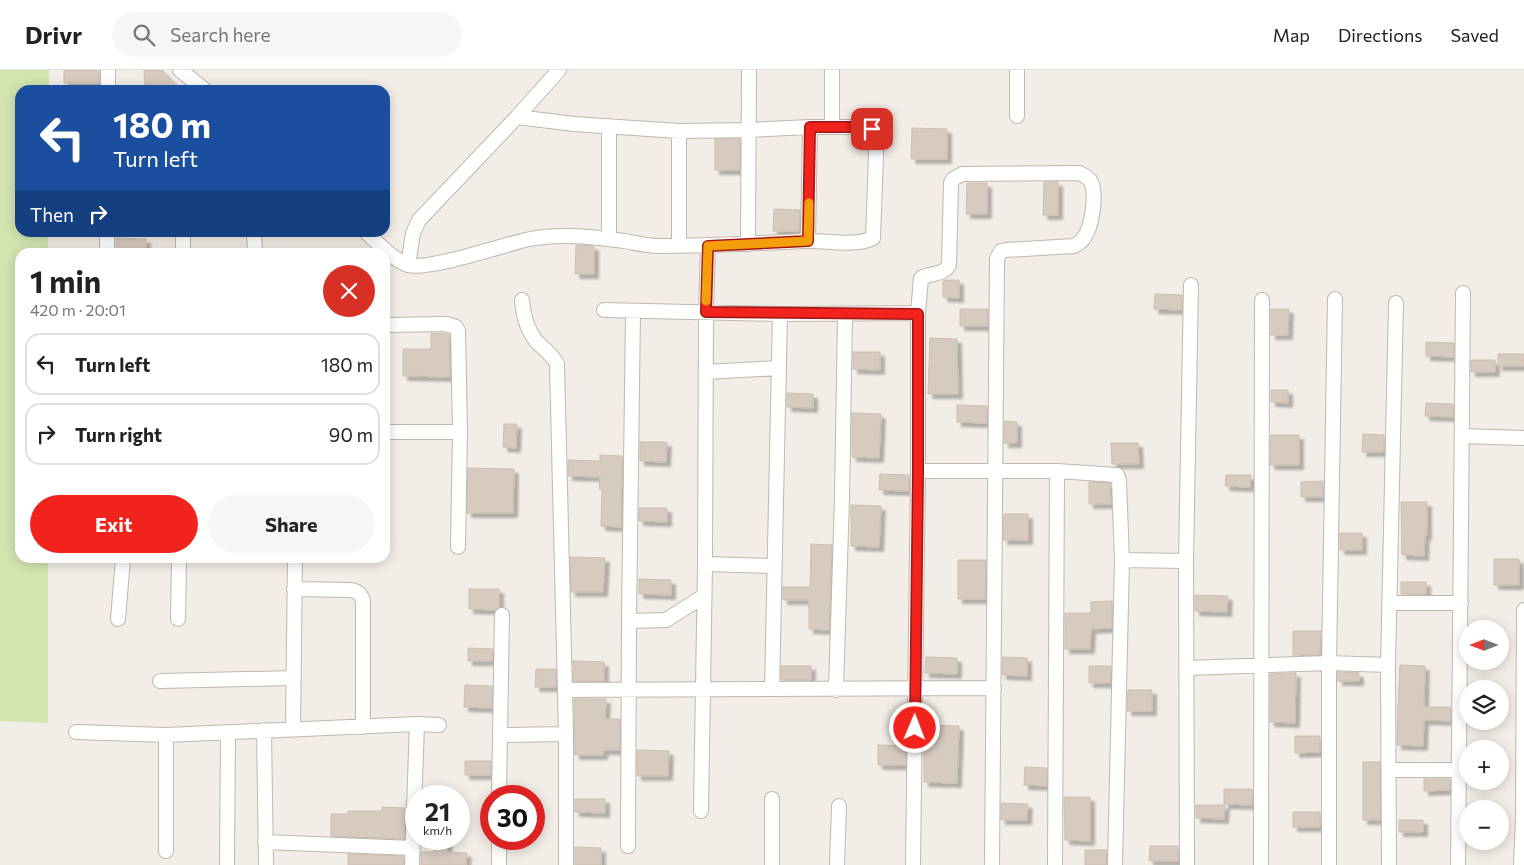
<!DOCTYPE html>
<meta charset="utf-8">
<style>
body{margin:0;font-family:Commissioner,sans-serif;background:#f6f6f6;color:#222;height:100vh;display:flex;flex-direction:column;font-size:19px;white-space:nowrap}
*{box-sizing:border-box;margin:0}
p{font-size:16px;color:#767676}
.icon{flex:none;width:28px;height:28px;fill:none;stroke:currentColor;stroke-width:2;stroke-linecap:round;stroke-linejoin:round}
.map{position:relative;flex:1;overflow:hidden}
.side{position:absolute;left:15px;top:178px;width:375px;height:315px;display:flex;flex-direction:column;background:#fff;border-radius:15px;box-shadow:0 2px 12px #0003}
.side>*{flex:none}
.hud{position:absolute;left:15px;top:15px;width:375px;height:152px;border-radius:15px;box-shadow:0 2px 12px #0003;background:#1a4fa0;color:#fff;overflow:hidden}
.needle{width:32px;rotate:270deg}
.tools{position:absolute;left:1459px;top:550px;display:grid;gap:10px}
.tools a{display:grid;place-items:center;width:50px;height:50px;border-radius:50%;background:#fff;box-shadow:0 2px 12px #0003;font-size:25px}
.speed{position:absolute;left:405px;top:715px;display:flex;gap:10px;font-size:25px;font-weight:700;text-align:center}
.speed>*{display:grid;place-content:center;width:65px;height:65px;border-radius:50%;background:#fff;box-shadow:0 2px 12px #0003;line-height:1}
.speed small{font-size:12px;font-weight:400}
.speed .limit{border:8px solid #d22;background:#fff;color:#111}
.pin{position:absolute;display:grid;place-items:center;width:42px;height:42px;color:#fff;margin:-21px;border-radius:10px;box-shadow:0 2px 8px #0006}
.me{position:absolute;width:55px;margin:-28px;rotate:1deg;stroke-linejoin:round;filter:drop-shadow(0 0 4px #0008)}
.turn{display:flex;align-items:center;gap:18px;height:105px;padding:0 15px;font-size:22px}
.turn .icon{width:65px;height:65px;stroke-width:2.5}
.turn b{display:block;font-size:35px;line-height:42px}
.then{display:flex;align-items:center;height:48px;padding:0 15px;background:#0003;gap:10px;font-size:19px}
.round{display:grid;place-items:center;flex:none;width:52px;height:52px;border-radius:26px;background:#f6f6f6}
.overview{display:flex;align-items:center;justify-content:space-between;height:85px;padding:0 15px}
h1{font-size:30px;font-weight:700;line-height:38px}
.cta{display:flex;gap:10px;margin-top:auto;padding:10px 15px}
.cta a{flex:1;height:58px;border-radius:30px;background:#f2221d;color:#fff;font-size:20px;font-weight:700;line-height:58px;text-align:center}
.cta a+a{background:#f6f6f6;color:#222}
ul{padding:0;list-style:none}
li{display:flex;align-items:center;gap:15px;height:62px;margin:0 10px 8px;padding:0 5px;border:2px solid #e0e0e0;border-radius:15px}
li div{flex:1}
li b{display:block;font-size:19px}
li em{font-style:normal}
header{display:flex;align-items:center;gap:30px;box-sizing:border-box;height:70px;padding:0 25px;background:#fff;border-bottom:1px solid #e0e0e0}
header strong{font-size:24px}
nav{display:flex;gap:28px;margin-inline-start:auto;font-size:18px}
.search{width:350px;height:45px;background:#f6f6f6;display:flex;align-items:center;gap:12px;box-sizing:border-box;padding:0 18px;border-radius:28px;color:#767676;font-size:19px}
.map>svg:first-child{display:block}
</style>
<header>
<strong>Drivr</strong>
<div class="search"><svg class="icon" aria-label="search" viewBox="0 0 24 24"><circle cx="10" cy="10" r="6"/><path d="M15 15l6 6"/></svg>Search here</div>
<nav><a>Map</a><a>Directions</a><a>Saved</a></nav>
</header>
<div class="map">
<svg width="1524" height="795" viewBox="0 0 1524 795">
<defs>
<filter id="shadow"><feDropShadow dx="4.5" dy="4.5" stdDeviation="1" flood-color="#0004"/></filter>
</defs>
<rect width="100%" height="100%" fill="#f2ede6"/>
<path fill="#d4e5b0" d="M0 0H49V20H20V162L48 163V182H20V488H48V653L0 651Z"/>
<path fill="#d7cabf" stroke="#cebeaf" filter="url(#shadow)" d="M64 0H99V13H64Z
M144 0H162L179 20H145Z
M912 58 947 59V89H911Z
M715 69H740V100H715Z
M1044 112H1058V145H1043Z
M967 113H987V144H966Z
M774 139 800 140 799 161H773Z
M116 168 146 169V182H116Z
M576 175 594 176V204H575Z
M945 210H959V228L943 227V211Z
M1155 224 1182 225V240L1154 239Z
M960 239H988V256H960Z
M1271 239H1289L1288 265H1271Z
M431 263 449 264 450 307 403 306V279H431Z
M930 268 957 269 958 324H928Z
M1426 272 1454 273V287L1426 286Z
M853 282H880V300L853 299Z
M1498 284H1524V296H1498Z
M1471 290H1495V302H1471Z
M1271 320H1288V333L1271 332Z
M787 323 813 324V338L787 337Z
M1426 333 1453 334V347L1425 346Z
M957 335 987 336V353L957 352Z
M852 343 881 344 879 388 852 387Z
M1004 351 1017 352V373H1004Z
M504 354H517L516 378 503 377Z
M1363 364 1384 365V382H1362Z
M1271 365H1299V395H1270Z
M640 372H667L666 392 640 391Z
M1111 373H1138L1139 394H1112Z
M600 385 622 386 621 457 601 456 602 419H599L600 407 568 406V390L600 391Z
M468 398 514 399 513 443H467Z
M880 404 909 405V421L879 420Z
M1226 405H1251L1250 417 1225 416Z
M1323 411V427H1301V412Z
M1089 412 1110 413 1111 434H1089Z
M1401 432H1427V465H1425L1424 486 1402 485Z
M851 435 881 436 879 477 851 476Z
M639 438H667V452L639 451Z
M1004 444H1028V470H1003Z
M1340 463H1362V480H1340Z
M811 474 832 475 829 560 809 559V530H783V517H810Z
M570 487 605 488 603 522H571Z
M1494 489H1519V515H1494Z
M958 490H986L985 529H958Z
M639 509 671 510V525L639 524Z
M1401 512H1426V524H1401Z
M469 519H499V537L495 540 469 539Z
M1195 525 1228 526 1227 542 1195 541Z
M1112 531V558L1091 559 1090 579H1065V543H1091V532Z
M1293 561H1321L1320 585H1293Z
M468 578 493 579 492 591H468Z
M926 587 957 588V604L925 603Z
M1002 587 1027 588V606L1002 605Z
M573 591 604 592V611H573V600H575L573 597Z
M1400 595 1425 596 1424 637H1451V651L1424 650 1423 676 1397 675 1398 635Z
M781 596H811V610H781Z
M1089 596H1111L1110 613H1089Z
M536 599H556V617H535Z
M1338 602 1359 603V611H1338Z
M1296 603 1295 653 1270 652V604Z
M465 615 492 616V638L464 637Z
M1128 620H1152V641H1127Z
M574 629H606L605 649H620V680H603V685H575Z
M924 655 959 656 957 713 924 712Z
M1295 666H1320V682L1295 683Z
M878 675 906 676V695H878Z
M637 680 669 681 668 706H637Z
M465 691H491V705H465Z
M1363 692H1380V750H1363Z
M1025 697 1047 698V716L1024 715Z
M1424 709H1450V720L1424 721Z
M1224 719H1252V735L1224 734Z
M1064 727H1090V771L1065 770Z
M575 729H605V743L575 742Z
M1001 733 1028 734 1027 750H1001Z
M1196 735H1225L1224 749 1196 748Z
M382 737 405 738 404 769 331 766V744H348V741H382Z
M1293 742H1320V757H1293Z
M1399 750H1423V762H1399Z
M434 769H448L447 782 467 783 466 795H421V782H434Z
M1150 776H1178V791H1149Z
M575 777 601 778V795H575Z
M1085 780H1107L1106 795H1085Z
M348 784 404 786 403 795H348Z"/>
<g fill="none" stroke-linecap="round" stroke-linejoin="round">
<defs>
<path id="street" d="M180 0 205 20
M832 0V57
M1017 0V46
M108 20V0
M254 162 255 182
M366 162C378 173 392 189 408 195 428 201 505 174 530 169 561 163 593 167 624 171 635 173 647 176 658 176 707 176 756 173 806 171 826 170 855 177 873 168L876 85 875 65 872 59 863 57H810L749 60 679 61 574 54 517 47
M609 169V56
M808 171 810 57
M748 174 749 0
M679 175V61
M107 182V162
M183 182V162
M408 195 413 163 419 150 517 47 559 0
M522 230C523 245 526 258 536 271 544 279 552 284 557 294L566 664V795
M604 240 780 244 918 243
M385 255 446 254 456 257 458 261 460 362 458 477
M706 302 779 298
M385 362H460
M1462 366 1524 368
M918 401H1057L1117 405 1119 410 1122 490 1115 795
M1122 490 1186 491
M705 494 774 496
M294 519 350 520C357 521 360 523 363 530V657
M1390 533H1461
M118 549 123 488
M178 549 179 488
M629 551 666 550 704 526
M1187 598 1329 593 1388 595
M160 611 294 608
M772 619 780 244
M565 620 994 618
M836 620 842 427 845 244
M293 659 295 488
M264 660 266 795
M76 662 166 665 417 654 439 655
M166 665V781
M500 665 566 664
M1389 700H1459
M499 726 502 545
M701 741 705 494 706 242 708 175
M265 772 412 778
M628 776 629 551 633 241
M227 795 228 663
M412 795 417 654
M499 795V769
M772 795V729
M837 795 839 736
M913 795 918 401V243L921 208C931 202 943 206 949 195L951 113 953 109 962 104 1079 103C1083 105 1089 107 1091 112 1097 125 1092 158 1083 169 1081 172 1077 174 1074 176L1006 180 1001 181 997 189 992 795
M1055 795 1057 401
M1187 795 1186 491 1191 215
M1261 795 1262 230
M1329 795V593L1335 229
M1389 795 1388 595 1396 233
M1458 795 1463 223
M1521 795 1523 746 1524 540"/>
</defs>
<use href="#street" stroke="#c0b7ac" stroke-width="16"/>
<use href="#street" stroke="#fff" stroke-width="14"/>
</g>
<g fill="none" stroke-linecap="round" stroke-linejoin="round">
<defs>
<path id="route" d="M872 59 863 57H810L808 171 708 176 706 242 918 244V401L915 658"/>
</defs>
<use href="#route" stroke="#9d1613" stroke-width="12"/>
<use href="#route" stroke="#f2221d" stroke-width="9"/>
<path stroke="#f59e0b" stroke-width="9" d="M706 231 708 176 808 171 809 133"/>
</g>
</svg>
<div class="tools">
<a><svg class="needle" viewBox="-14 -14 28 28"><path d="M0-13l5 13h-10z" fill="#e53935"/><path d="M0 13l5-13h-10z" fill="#767676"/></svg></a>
<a><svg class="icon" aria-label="layers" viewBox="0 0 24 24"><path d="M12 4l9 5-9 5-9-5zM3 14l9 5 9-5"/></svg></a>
<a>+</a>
<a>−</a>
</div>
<div class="speed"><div>21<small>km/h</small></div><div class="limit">30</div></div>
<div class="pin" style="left:872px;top:59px;background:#d93025"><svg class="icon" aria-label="arrive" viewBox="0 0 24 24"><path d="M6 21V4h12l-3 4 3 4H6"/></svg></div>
<svg class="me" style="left:915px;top:658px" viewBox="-20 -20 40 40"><circle r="17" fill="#f2221d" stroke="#fff" stroke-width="3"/><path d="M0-11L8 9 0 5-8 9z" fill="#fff"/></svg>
<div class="hud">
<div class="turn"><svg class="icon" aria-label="left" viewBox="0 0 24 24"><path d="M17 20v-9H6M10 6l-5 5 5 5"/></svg><div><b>180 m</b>Turn left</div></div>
<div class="then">Then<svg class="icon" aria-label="right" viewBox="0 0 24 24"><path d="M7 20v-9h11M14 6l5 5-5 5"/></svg></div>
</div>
<section class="side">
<div class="overview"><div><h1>1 min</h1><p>420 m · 20:01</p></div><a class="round" style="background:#d93025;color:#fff"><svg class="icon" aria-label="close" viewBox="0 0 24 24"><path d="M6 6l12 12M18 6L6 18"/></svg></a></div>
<ul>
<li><svg class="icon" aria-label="left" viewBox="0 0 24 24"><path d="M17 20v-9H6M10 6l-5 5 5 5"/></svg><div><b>Turn left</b></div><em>180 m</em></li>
<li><svg class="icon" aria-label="right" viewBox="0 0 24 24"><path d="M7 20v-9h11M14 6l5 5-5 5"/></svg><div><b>Turn right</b></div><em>90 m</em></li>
</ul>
<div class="cta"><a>Exit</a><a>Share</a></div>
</section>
</div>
